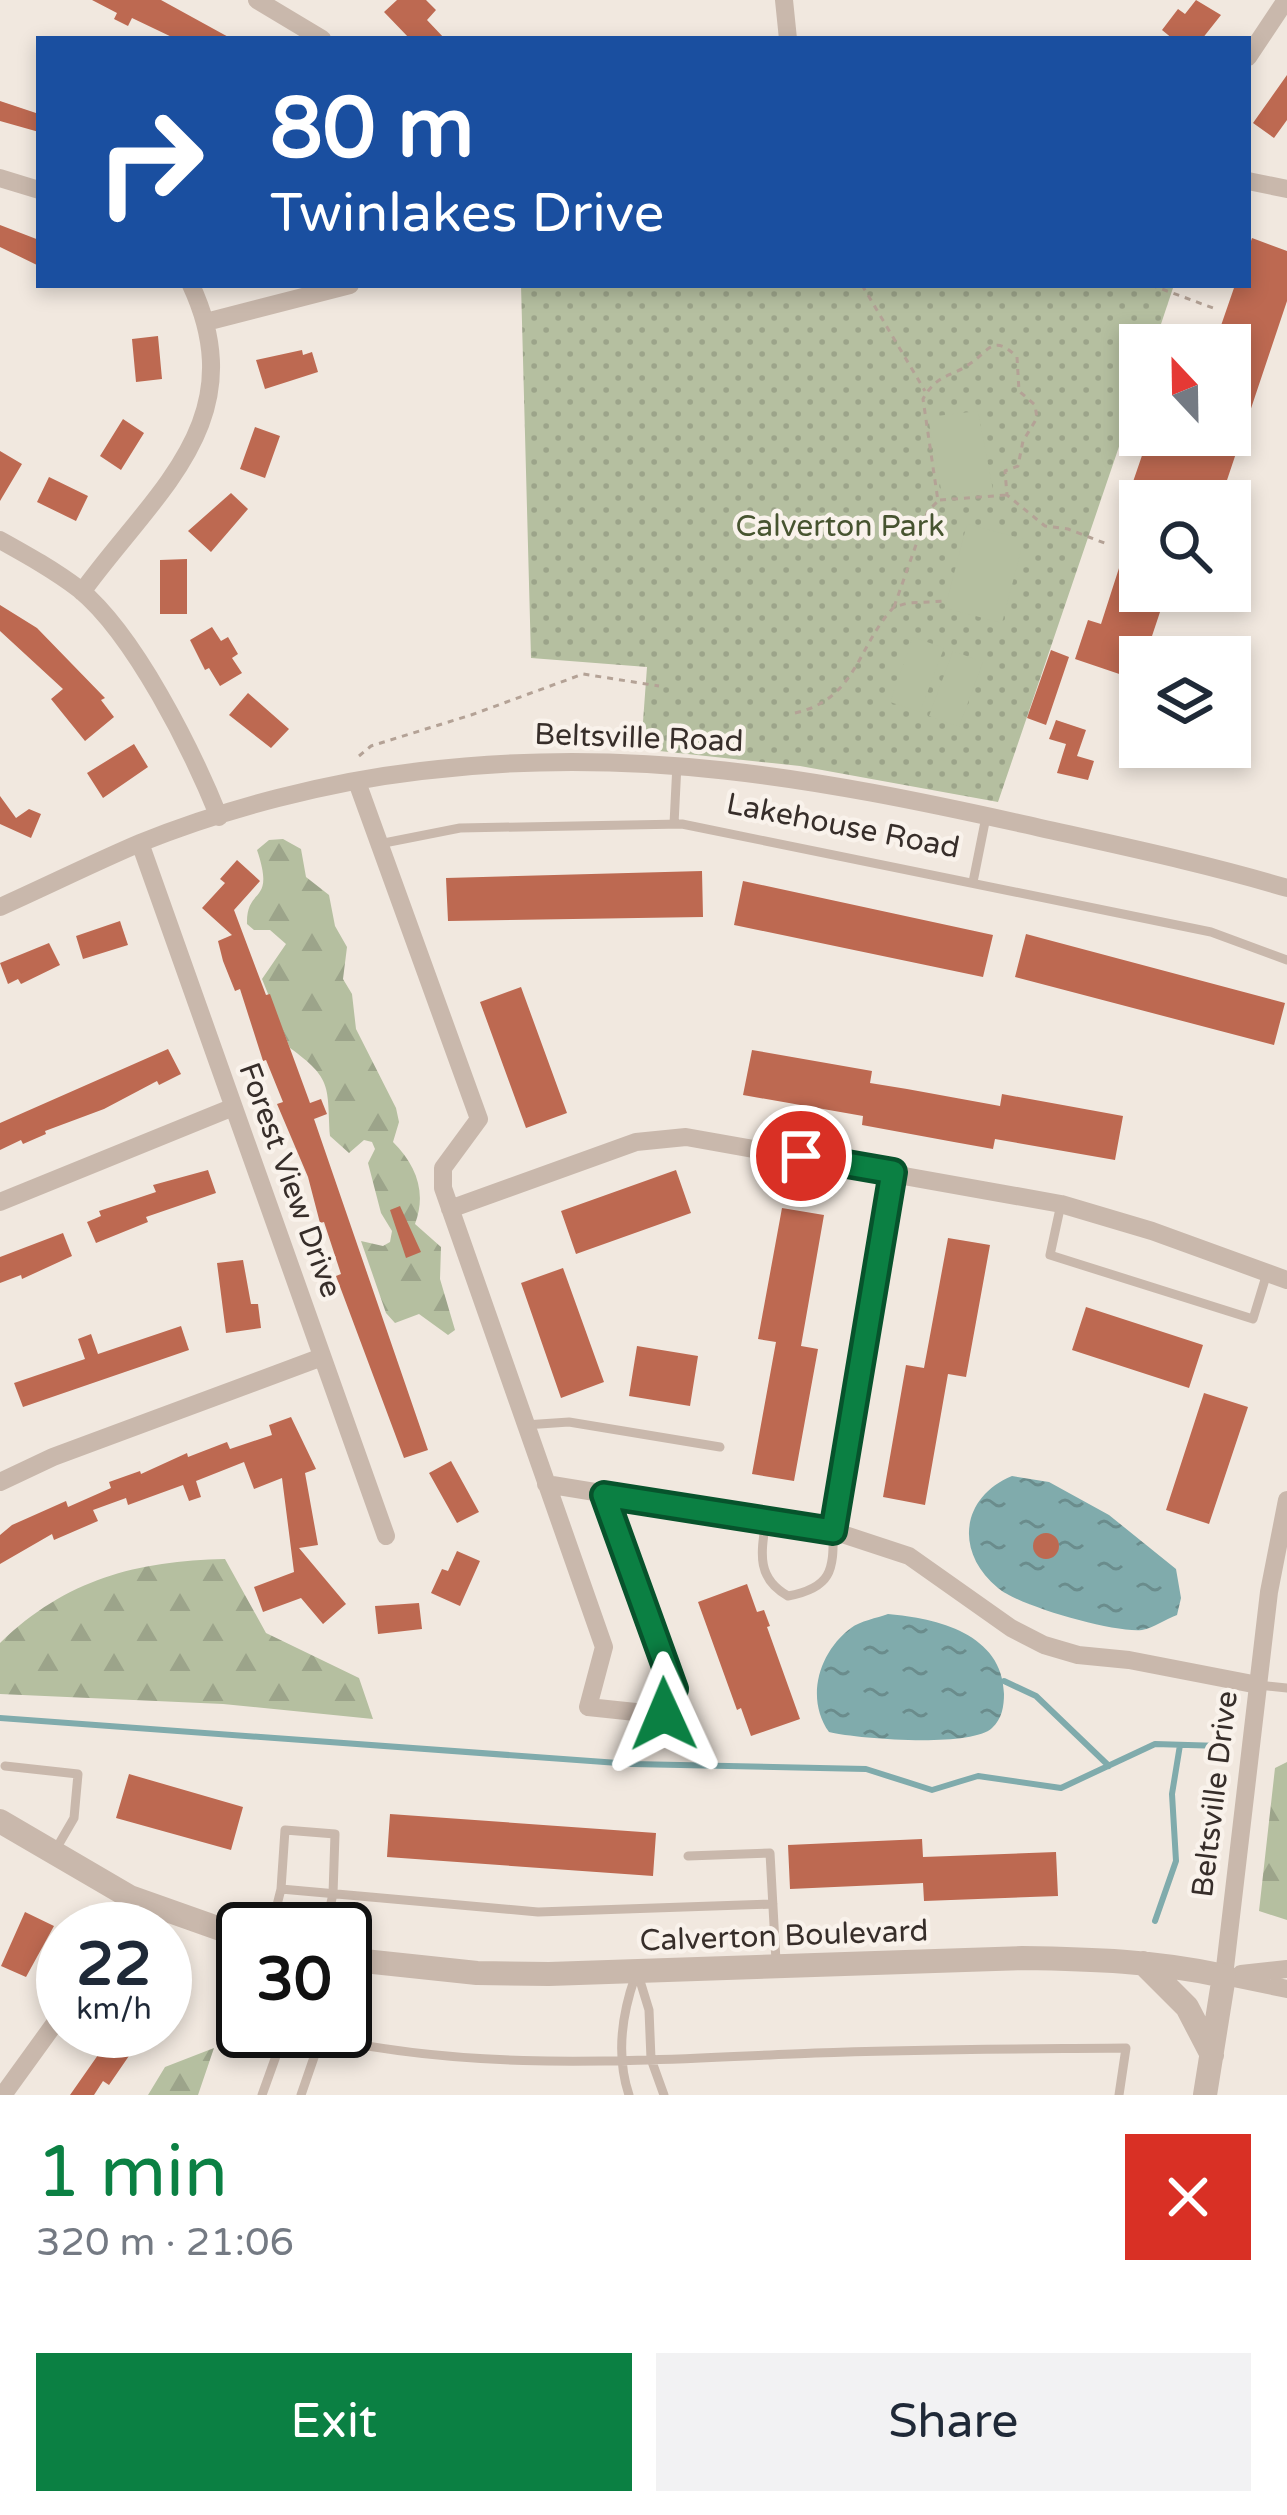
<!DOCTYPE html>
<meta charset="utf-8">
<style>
body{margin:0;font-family:"Varela Round",sans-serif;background:#f2f2f3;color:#1f2937;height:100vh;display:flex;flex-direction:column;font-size:45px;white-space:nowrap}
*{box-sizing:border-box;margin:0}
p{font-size:39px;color:#747a83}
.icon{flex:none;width:66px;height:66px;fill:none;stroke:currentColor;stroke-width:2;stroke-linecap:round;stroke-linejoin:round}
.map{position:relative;height:2095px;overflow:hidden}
.details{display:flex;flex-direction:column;background:#fff;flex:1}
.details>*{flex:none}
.hud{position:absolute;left:36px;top:36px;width:1215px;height:252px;border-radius:0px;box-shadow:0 6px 18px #0003;background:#1a4fa0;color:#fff;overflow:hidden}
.needle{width:78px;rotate:338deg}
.tools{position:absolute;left:1119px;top:324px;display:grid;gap:24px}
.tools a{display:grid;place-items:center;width:132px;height:132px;border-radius:0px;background:#fff;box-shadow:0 6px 18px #0003;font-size:60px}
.speed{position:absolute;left:36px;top:1902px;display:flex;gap:24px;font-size:60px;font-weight:700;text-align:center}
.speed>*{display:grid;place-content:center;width:156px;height:156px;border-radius:50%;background:#fff;box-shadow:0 6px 18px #0003;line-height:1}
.speed small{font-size:30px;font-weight:400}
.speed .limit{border:6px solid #111;border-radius:18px;background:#fff;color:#111}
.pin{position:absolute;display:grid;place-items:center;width:102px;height:102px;color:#fff;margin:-51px;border:6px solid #fff;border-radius:50%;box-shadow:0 3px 12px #0007}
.me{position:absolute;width:132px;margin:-66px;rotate:359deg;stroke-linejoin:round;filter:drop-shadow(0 0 9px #0008)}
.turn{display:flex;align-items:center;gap:42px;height:252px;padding:0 36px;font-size:54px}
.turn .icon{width:156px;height:156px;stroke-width:2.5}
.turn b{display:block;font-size:84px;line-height:102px}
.round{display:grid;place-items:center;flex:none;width:126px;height:126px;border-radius:0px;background:#f2f2f3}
.headline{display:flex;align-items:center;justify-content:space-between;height:204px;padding:0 36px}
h1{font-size:72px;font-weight:600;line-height:90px;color:#0b8043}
.cta{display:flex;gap:24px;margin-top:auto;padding:24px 36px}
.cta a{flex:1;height:138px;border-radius:0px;background:#0b8043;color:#fff;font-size:48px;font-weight:600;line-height:138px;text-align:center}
.cta a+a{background:#f2f2f3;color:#1f2937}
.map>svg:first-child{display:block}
</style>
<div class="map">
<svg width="1287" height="2095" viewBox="0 0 1287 2095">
<defs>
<pattern id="green-dots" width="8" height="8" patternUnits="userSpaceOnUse" patternTransform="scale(3)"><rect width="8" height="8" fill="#b5bfa0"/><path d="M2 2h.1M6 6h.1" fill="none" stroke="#9ca48a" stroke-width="1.8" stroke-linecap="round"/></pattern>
<pattern id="forest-firs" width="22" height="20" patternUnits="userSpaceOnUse" patternTransform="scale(3)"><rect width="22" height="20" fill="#b5bfa0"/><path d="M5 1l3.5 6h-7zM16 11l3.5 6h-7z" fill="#9ca48a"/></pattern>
<pattern id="water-ripples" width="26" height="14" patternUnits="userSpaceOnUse" patternTransform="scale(3)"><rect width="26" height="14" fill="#80abac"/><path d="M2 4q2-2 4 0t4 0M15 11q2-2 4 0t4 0" fill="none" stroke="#6a8c8c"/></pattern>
</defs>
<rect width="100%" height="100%" fill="#f1e8df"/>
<path fill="url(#green-dots)" d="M521 285H1174L1154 345H1140V385L998 802 800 766 641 749 647 667 531 658Z"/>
<path fill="url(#forest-firs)" d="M283 839 301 849 306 877 329 895 335 926 347 947 343 979 352 994 356 1029 396 1108 399 1122 393 1142C416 1165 427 1192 415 1224L441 1247 440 1279 455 1330 448 1335 419 1314 395 1323 386 1313 361 1241 383 1246 390 1242 392 1231 381 1213 368 1163 375 1149 372 1142 364 1140 349 1153 330 1136C327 1087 333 1079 290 1048L262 979 286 944 270 930H254L247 924C246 885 276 906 257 850L269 840Z
M225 1559 266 1633 359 1678 373 1719 223 1704 0 1694V1643C66 1579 137 1561 225 1559Z
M1287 1762V1920L1259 1911 1275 1768Z
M214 2048 198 2095H148L165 2067Z"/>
<path fill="#b5bfa0" d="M978 411 993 490 942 495 928 417Z
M967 524 1024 539 1002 623 945 608Z
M913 637 944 648 920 712 890 702Z
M953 651 983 662 959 727 929 716Z"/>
<path fill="url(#water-ripples)" d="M1012 1476 1049 1482 1109 1515 1176 1569 1181 1598 1177 1615C1166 1619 1153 1628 1142 1630 1114 1633 1019 1606 998 1588 954 1552 961 1497 1012 1476Z
M888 1614C937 1618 1003 1634 1004 1694 1004 1706 1002 1719 992 1728 971 1748 858 1739 829 1732 805 1698 819 1652 851 1628 860 1621 877 1618 888 1614Z"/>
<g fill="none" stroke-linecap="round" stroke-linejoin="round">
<path stroke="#80abac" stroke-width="6" d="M1004 1681 1036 1696 1109 1766
M0 1718 632 1764 866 1769 932 1790 978 1776 1061 1788 1155 1744 1221 1746
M1155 1921 1176 1861 1172 1794 1180 1745"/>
</g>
<path fill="#bd6951" d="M92 0H161L232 39H176L132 18 128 26 114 19 117 13Z
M397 0H426L436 10 427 20 445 39H410L384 12Z
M1196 0 1221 15 1202 39H1173L1162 30 1178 9 1185 14Z
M1287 75V120L1274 138 1253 123Z
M0 101 39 114V132L0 121Z
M0 225 39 240V266L0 247Z
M1252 238 1287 251V301L1220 501H1140V523L1121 517 1149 435H1230V345H1178L1184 328 1216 340 1235 285H1248V250Z
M158 336 162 379 136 382 132 339Z
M302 350 303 355 312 352 318 372 265 389 256 360Z
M123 419 144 433 121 470 100 456Z
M255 427 280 436 265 478 240 469Z
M0 451 22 464 0 501Z
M49 477 88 496 76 521 37 502Z
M231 493 248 509 211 552 188 531Z
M187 559V614H160V560Z
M1120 565 1140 571V591H1167L1145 657H1140L1137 680 1075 659 1088 620 1101 624Z
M0 605 37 628 105 698 101 700 114 717 85 741 51 699 63 689 0 631Z
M212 627 221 641 228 637 238 654 232 658 242 673 220 686 209 668 205 670 190 640Z
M1051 650 1069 657 1046 725 1027 718Z
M248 693 289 729 271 748 229 715Z
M1056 720 1086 730 1077 756 1094 761 1088 780 1057 773 1066 744 1049 739Z
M134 744 148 767 103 798 87 773Z
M0 796 16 818 29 809 41 814 31 838 0 824Z
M237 860 260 881 234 910 266 995 270 994 310 1103 321 1099 327 1114 314 1119 428 1450 404 1458 336 1276 341 1274 324 1222 320 1223 308 1177 277 1104 283 1102 266 1060 263 1061 240 989 235 991 223 961 218 941 232 935 202 908 225 883 220 879Z
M702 871 703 917 448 921 446 878Z
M743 881 993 935 983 977 734 925Z
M120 921 128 945 83 959 76 936Z
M1026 934 1285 1003 1274 1045 1015 977Z
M49 943 60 965 21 984 18 979 8 984 0 963Z
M521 987 567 1113 526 1128 480 1002Z
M168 1049 181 1074 159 1085 157 1081 104 1109 45 1131 46 1134 23 1144 21 1140 0 1150V1123Z
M752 1050 872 1071 870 1083 907 1089 1000 1106 1002 1094 1123 1116 1115 1160 995 1139 993 1149 954 1142 862 1125 863 1116 743 1095Z
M208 1170 216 1193 146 1217 148 1222 96 1243 87 1222 101 1216 99 1211 156 1192 153 1185Z
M676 1170 691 1213 576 1254 561 1211Z
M400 1206 421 1252 406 1258 390 1210Z
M782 1208 824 1215 801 1346 818 1349 794 1481 752 1474 776 1342 758 1339Z
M63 1233 72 1256 22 1279 21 1275 0 1283V1257Z
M948 1238 990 1245 966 1377 948 1374 925 1505 883 1497 906 1365 924 1368Z
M243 1260 251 1304H258L261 1328 226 1333 217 1263Z
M563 1268 604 1382 561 1398 521 1283Z
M1086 1307 1203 1345 1189 1388 1072 1350Z
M181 1326 189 1350 23 1407 14 1383 85 1359 78 1339 91 1334 98 1354Z
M637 1346 698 1356 690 1406 629 1396Z
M1204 1393 1248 1407 1209 1524 1166 1510Z
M291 1417 316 1469 305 1473 318 1545 299 1548 346 1604 323 1624 301 1598 263 1612 254 1587 294 1572 282 1478 254 1489 244 1462 196 1481 201 1497 189 1501 183 1485 128 1505 126 1498 93 1510 98 1521 54 1540 52 1534 0 1564V1535L12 1525 66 1501 68 1507 111 1488 109 1482 140 1471 141 1474 187 1453 188 1457 227 1442 230 1449 272 1435 269 1425Z
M451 1461 479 1512 457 1523 429 1473Z
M1033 1546a13 13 0 1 1 26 0a13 13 0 1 1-26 0Z
M457 1551 480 1561 460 1606 431 1593 442 1569 448 1571Z
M747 1584 757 1612 764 1610 770 1626 767 1627 800 1719 751 1736 741 1708 737 1710 698 1602Z
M419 1603 422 1629 378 1634 375 1606Z
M129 1774 243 1807 231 1850 116 1818Z
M390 1814 656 1833 653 1876 387 1857Z
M922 1839 923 1857 1056 1852 1058 1896 924 1901 923 1883 790 1889 788 1845Z
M25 1912 54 1926 26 1977 1 1966Z
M112 2035 133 2050 109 2085 103 2081 94 2095H70Z"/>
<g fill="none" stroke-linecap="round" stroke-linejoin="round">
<path stroke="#b4a296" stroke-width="3" stroke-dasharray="6 6" stroke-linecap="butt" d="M862 285 925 391
M1151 285 1213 308
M940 500 1007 495
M894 607 928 511 938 501 923 399C937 374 949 378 968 365 988 353 992 332 1017 357L1019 391 1035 405 1037 418 1023 441 1018 466 1005 471 1007 495 1045 526 1068 529 1107 544
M795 713C857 699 857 646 894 607L908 603 947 601
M359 756 371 746 471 715 583 674 659 686"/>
<path stroke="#c9b8ac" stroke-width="9" d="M674 824 677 764
M379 844 460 828 682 824 1211 932 1287 960
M973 882 986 817
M1061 1204 1050 1255 1253 1319 1267 1273
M525 1425 569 1422 720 1447
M766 1520C761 1553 756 1578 788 1596 831 1588 834 1571 833 1531
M1258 1685 1287 1688
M5 1766 78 1774 74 1818 56 1849
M688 1856 770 1853 776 1961
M281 1889 285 1830 335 1834 333 1894 325 1929
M271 1929 281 1889 538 1912 773 1904
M637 1971 649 2010 651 2059 664 2095
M296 2031C467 2075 641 2060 815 2053 919 2049 1023 2049 1126 2048L1119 2095
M262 2095 285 2031
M301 2095 321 2037
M629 2095C616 2056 622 2014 635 1977"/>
<path stroke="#c9b8ac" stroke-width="18" d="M257 0 322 39
M784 0 788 39
M1248 57 1286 0
M0 178 39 190
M1248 181 1287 189
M206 322 350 285
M0 540C27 555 54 570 79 589 135 635 192 750 219 817
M82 592C155 491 254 421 191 285
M357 782 479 1119 443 1168V1188L604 1647 588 1707 664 1715 674 1689 604 1495
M140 843 386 1536
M0 907C47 886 93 863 140 843 227 808 327 782 421 771 634 745 816 778 1023 824 1111 844 1200 862 1287 888
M0 1202 231 1108
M450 1209 636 1142 686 1137 1061 1204 1152 1231 1287 1280
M0 1482 53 1457 322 1357
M546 1484 833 1531 909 1556 1011 1628 1044 1645 1078 1655 1129 1660 1258 1685
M833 1531 893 1172
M112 1929 130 1897
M1241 1974 1287 1969
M1224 1976 1269 1592 1287 1500
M1224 1976 1287 1989
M3 2095 63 2012"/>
<path stroke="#c9b8ac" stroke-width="24" d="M0 1821 130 1897 243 1937
M345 1959 477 1973 549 1974 1022 1958C1090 1959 1157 1961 1224 1976L1205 2095
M1143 1963 1187 2007 1212 2055"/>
</g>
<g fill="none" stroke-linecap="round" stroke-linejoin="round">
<defs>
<path id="route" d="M664 1714 674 1689 604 1495 833 1531 893 1172 801 1156"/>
</defs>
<use href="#route" stroke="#07532c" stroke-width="30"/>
<use href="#route" stroke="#0b8043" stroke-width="21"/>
</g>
<g text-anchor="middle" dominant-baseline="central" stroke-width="9" stroke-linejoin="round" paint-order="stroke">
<g font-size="30" fill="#475430" stroke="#f9f2eb">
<text x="840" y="526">Calverton Park</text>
</g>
<g font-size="30" fill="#372e2a" stroke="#f9f2eb">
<text transform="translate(639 738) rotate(2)">Beltsville Road</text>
<text transform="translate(843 826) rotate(11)">Lakehouse Road</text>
<text transform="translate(290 1180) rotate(70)">Forest View Drive</text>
<text transform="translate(1215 1794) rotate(-83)">Beltsville Drive</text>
<text transform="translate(784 1936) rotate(-2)">Calverton Boulevard</text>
</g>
</g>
</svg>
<div class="tools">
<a><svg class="needle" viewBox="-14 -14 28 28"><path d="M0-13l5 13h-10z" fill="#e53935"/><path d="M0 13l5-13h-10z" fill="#747a83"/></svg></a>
<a><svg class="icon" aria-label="search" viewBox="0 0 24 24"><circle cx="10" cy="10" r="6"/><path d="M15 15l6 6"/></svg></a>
<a><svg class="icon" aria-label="layers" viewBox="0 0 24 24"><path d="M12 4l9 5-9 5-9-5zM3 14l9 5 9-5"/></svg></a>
</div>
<div class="speed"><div>22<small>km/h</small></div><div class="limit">30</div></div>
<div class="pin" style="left:801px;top:1156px;background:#d93025"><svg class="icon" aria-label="arrive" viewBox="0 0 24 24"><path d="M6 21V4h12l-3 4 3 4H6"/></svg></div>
<svg class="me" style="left:664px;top:1714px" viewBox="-20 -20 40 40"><path d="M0-17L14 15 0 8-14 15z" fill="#0b8043" stroke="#fff" stroke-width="4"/></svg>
<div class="hud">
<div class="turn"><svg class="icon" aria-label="right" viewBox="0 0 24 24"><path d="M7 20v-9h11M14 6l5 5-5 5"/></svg><div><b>80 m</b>Twinlakes Drive</div></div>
</div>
</div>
<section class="details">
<div class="headline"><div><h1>1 min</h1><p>320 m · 21:06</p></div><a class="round" style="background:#d93025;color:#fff"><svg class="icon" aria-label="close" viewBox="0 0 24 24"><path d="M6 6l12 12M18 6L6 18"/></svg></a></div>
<div class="cta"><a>Exit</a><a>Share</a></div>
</section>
